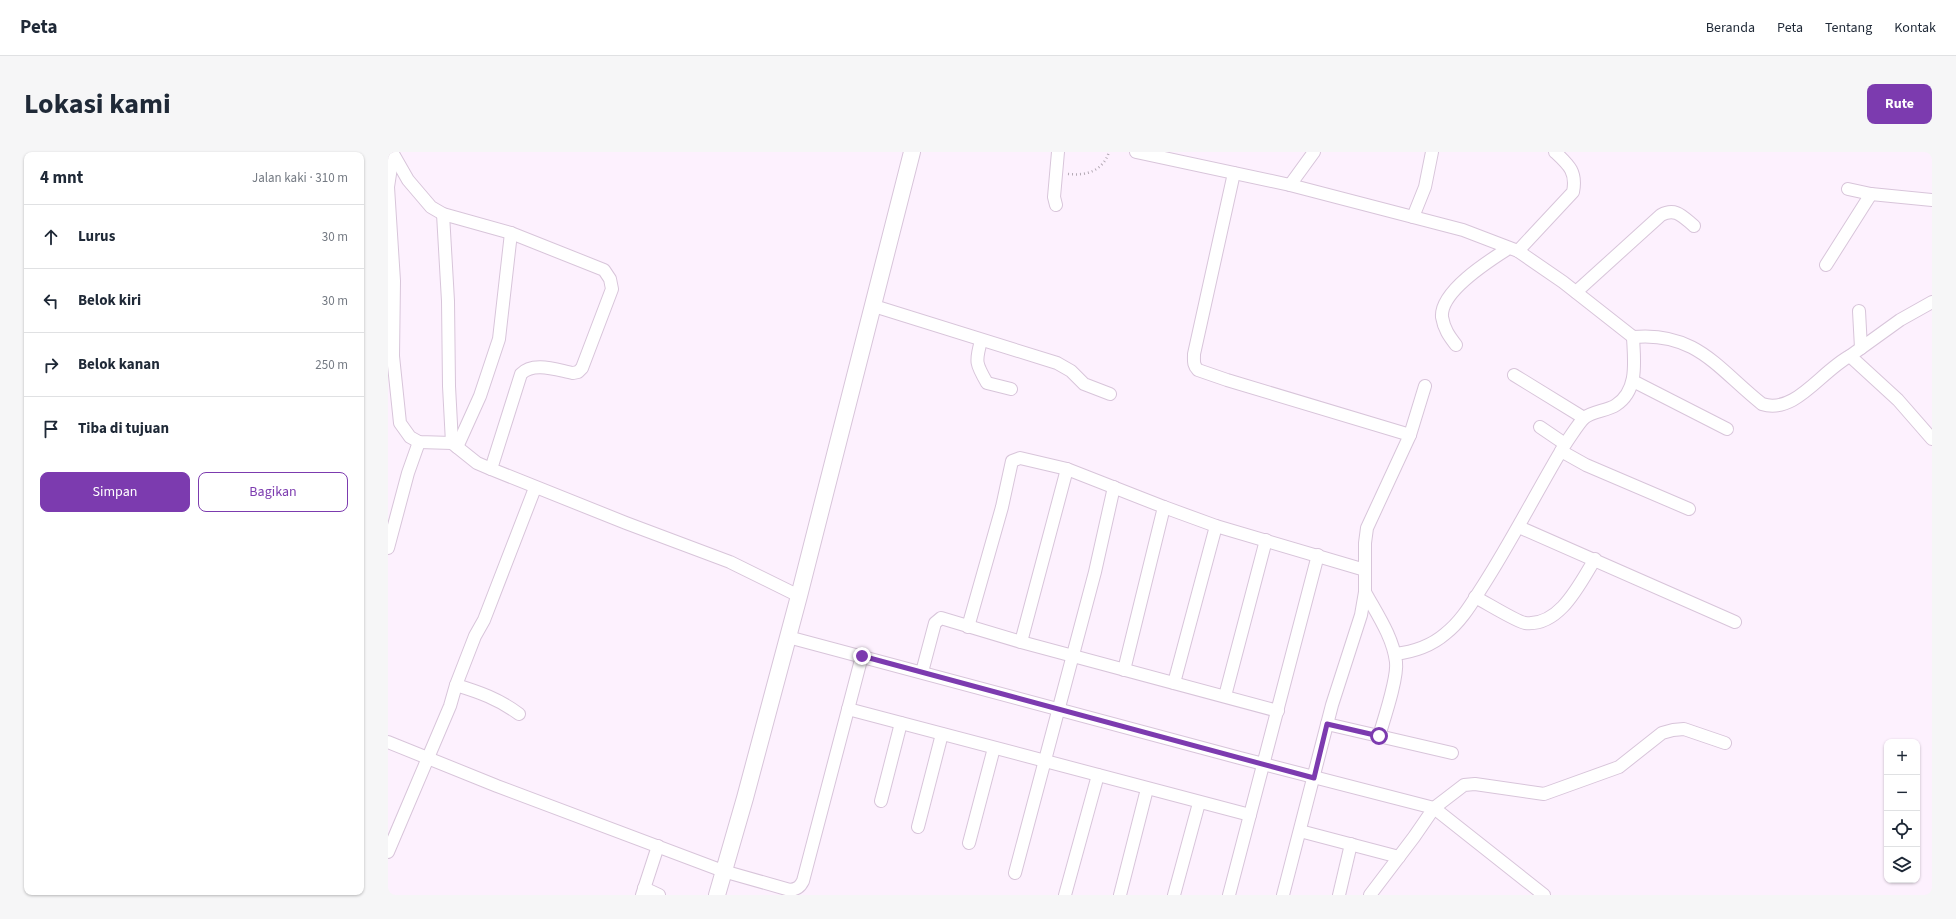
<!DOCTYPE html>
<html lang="id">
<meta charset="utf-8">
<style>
:root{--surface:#fff;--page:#f6f6f7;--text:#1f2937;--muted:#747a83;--line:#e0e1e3;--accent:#7c3baf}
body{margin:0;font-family:"Source Sans 3",sans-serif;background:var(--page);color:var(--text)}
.controls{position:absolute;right:12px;bottom:12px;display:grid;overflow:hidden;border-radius:8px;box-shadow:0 1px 3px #0004}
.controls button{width:36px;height:36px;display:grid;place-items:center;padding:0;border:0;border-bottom:1px solid var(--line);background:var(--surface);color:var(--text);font:20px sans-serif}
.stop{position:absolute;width:12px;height:12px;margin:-9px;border:3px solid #7c3baf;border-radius:50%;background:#fff}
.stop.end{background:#7c3baf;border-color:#fff;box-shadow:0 1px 4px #0008}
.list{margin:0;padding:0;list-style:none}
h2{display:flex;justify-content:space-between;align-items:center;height:52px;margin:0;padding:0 16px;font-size:17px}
h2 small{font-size:13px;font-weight:400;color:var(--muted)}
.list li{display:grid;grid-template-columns:26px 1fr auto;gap:12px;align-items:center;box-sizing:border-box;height:64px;padding:0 16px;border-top:1px solid var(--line)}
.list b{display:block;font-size:15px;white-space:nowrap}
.list em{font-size:13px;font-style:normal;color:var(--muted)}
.actions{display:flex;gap:8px;padding:12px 16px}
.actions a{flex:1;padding:9px 0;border:1px solid var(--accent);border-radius:8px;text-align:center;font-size:14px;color:var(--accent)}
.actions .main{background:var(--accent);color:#fff}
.icon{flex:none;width:22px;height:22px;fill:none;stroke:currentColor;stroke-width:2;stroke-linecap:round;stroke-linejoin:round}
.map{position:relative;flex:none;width:1544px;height:743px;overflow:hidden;border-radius:8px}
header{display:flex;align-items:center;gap:24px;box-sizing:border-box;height:56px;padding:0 20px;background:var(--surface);border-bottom:1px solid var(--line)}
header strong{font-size:19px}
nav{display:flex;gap:22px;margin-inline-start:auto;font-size:14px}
.intro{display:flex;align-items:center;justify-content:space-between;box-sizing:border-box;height:96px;padding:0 24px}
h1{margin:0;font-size:28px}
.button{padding:10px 18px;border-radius:8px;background:var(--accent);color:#fff;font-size:14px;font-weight:700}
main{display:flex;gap:24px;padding:0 24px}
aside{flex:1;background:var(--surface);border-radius:8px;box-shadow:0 1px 3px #0004}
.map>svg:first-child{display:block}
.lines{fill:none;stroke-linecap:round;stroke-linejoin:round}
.street-casing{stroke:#d8c5da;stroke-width:14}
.secondary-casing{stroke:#d8c5da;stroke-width:18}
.path{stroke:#b4aab5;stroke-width:2.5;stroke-dasharray:1 3;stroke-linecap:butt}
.street{stroke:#fff;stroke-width:12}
.secondary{stroke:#fff;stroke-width:16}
.route{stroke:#7c3baf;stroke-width:5}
</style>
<header>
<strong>Peta</strong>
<nav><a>Beranda</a><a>Peta</a><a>Tentang</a><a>Kontak</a></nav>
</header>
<div class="intro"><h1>Lokasi kami</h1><a class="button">Rute</a></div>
<main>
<aside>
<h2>4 mnt<small>Jalan kaki · 310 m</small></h2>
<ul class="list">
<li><svg class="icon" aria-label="ahead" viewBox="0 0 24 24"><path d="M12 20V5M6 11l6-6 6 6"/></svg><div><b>Lurus</b></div><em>30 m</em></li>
<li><svg class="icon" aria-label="left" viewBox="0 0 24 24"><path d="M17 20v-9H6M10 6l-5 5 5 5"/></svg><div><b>Belok kiri</b></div><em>30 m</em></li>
<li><svg class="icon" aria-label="right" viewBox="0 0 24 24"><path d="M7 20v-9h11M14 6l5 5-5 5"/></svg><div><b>Belok kanan</b></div><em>250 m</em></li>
<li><svg class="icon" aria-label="arrive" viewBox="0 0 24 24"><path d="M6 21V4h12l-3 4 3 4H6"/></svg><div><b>Tiba di tujuan</b></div></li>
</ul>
<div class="actions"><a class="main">Simpan</a><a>Bagikan</a></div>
</aside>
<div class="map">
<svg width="1544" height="743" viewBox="0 0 1544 743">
<rect width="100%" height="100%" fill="#fdf1fe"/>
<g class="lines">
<!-- street casing -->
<g class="street-casing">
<g id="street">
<path d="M4 0 20 28 43 55 55 62 123 81 216 118 222 127 224 137 194 216 190 220 185 221C169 218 145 209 133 222L103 317 238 371 342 410 411 444"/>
<path d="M748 0 902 33 1075 78 1130 99 1175 130 1245 185C1308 179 1330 217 1374 252 1407 263 1433 219 1462 204L1510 248 1544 287"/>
<polyline points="5,2 0,35 6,129 5,204 12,271 22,285 31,290 64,291 89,311 103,317"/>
<path d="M846 21 806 202C806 209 805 213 810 218L839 228 1022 283"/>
<polyline points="902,33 926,0"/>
<polyline points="1460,37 1483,42 1544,48"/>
<polyline points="668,53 666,45 670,0"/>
<polyline points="55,62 60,149 61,234 64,291"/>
<polyline points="1025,65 1037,35 1044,0"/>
<path d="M1130 99 1185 40C1189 20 1181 13 1167 0"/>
<polyline points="1438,113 1483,42"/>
<path d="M1188 140 1273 63C1288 55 1295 65 1306 74"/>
<polyline points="486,154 669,211 683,219 696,232 722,242"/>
<polyline points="1471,159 1473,196"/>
<path d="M1245 185C1246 208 1251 238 1228 253 1219 259 1205 259 1196 266 1191 271 1177 292 1173 299L1198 313 1301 357"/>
<path d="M593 189C587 210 588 212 599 231L623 237"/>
<path d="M1068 193C1061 184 1056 177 1054 165 1052 139 1102 108 1121 96"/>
<polyline points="1462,204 1512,168 1544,150"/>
<polyline points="1126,223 1196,266"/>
<polyline points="1245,229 1339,277"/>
<polyline points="1152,275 1177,292"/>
<polyline points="69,295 92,244 111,187 123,81"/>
<polyline points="776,355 828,374 977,418"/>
<polyline points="1131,375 1347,470"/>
<polyline points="0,396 20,321 31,290"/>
<path d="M977 440C989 462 1005 485 1008 510 1010 526 996 567 991 584"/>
<path d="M1087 445C1097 450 1129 470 1137 471 1172 475 1192 431 1207 407"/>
<polyline points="580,475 614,355 624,309 632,306 679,317 776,355 736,518"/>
<polyline points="400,485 852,606 1046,656 1156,743"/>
<polyline points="633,490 679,317"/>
<path d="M1007 502C1024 500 1043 494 1057 482 1074 469 1085 449 1096 432 1124 388 1147 343 1173 299"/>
<polyline points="534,520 547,471 553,466 633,490 890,559"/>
<polyline points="786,531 828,374"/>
<polyline points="68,533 87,484 96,468 147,336"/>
<polyline points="837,544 878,388"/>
<polyline points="460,557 862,663"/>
<polyline points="939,572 1064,601"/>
<path d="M0 590 109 634 335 719 402 738C409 737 412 735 415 729L474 504"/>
<polyline points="493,649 513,571"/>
<polyline points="530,675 554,582"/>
<polyline points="912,679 1011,705"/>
<polyline points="581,691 606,596"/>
<path d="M0 700 62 554 68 533C91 540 111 547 131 562"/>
<polyline points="627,721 707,420 726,335"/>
<polyline points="256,736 271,743"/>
<polyline points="254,743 270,694"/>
<polyline points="677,743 710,623"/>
<polyline points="732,743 759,637"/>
<polyline points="786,743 811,651"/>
<polyline points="841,743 930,403"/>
<polyline points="895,743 944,553 973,463 977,440 977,391 979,376 1022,283 1037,234"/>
<polyline points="951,743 963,692"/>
<polyline points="982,743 1026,685 1046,656 1076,633 1087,632 1156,642 1231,615 1274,581 1285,578 1296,577 1337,591"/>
</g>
</g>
<!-- secondary casing -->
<g class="secondary-casing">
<polyline id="secondary" points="329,743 357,646 411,444 524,0"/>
</g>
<!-- path -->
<path class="path" d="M680 22C698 24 715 19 721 0"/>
<!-- street -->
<use href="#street" class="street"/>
<!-- secondary -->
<use href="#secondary" class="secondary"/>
</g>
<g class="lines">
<!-- route -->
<polyline class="route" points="474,504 926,626 939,572 991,584"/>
</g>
</svg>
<div class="controls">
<button>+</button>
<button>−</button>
<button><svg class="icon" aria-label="locate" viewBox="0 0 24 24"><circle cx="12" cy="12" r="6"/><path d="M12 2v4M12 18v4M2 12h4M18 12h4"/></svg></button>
<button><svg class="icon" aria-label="layers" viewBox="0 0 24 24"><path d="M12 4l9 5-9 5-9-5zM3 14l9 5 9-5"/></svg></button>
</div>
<div class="stop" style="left:991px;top:584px"></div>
<div class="stop end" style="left:474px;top:504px"></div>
</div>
</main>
